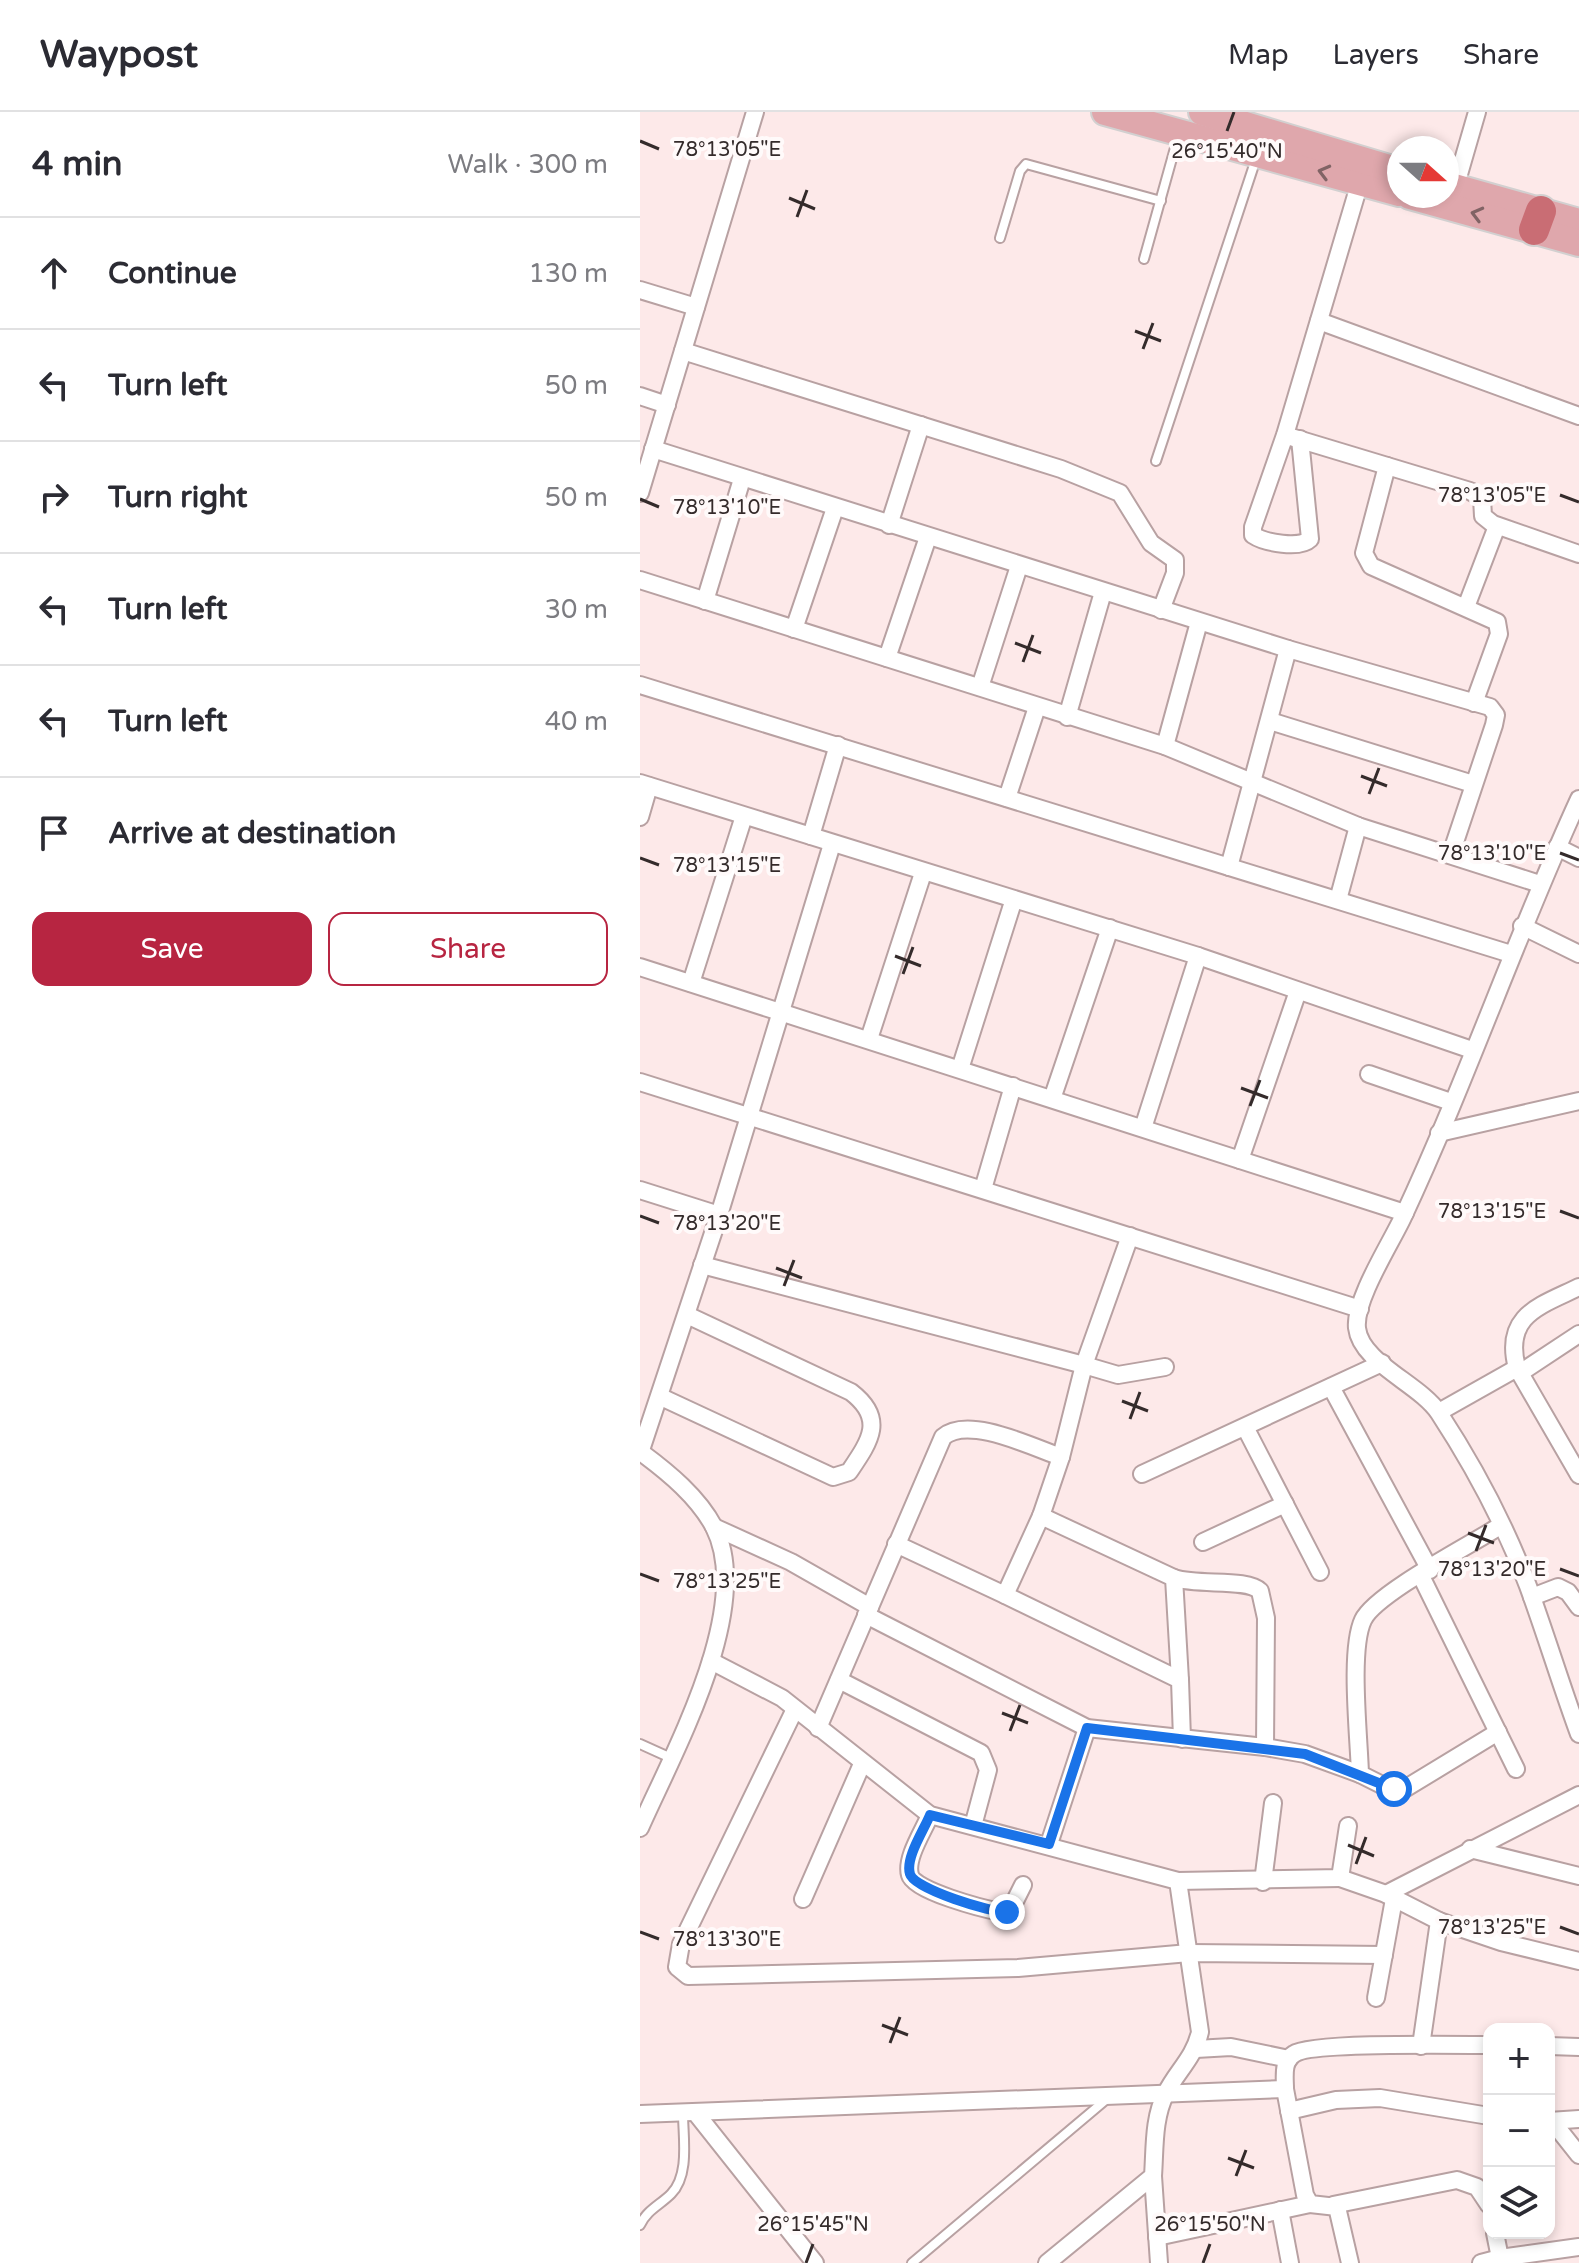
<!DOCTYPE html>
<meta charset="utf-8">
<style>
:root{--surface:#fff;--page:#f7f7f7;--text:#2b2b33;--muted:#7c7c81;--line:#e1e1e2;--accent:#b72541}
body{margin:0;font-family:"Varela Round",sans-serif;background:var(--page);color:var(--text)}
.controls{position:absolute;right:24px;bottom:24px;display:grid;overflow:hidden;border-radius:16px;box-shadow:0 4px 12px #0003}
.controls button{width:72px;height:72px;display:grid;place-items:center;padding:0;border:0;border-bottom:2px solid var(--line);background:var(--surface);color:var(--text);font:40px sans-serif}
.compass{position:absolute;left:747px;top:24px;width:72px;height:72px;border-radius:50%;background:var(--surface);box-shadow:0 4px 12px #0003;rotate:111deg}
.stop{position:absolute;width:24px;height:24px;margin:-18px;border:6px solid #1a73e8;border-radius:50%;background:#fff}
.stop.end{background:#1a73e8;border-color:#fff;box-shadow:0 2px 8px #0008}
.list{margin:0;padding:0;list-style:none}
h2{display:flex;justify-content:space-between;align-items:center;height:104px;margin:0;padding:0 32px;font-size:34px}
h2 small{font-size:26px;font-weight:400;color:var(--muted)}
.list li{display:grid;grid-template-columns:52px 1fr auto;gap:24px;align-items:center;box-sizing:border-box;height:112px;padding:0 32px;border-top:2px solid var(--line)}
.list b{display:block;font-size:30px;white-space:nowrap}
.list em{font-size:26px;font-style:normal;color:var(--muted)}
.actions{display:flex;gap:16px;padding:24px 32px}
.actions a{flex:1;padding:18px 0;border:2px solid var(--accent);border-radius:16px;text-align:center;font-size:28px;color:var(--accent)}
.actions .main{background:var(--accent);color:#fff}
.icon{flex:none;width:44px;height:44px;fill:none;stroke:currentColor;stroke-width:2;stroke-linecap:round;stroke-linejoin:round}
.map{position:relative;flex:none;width:939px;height:2151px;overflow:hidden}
header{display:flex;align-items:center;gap:48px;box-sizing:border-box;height:112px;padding:0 40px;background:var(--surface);border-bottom:2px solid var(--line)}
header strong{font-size:38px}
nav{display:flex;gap:44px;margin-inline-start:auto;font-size:28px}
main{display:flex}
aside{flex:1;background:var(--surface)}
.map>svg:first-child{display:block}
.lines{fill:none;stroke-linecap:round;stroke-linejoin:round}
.lane-casing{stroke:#b8a1a2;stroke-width:12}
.street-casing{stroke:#b8a1a2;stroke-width:20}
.primary-casing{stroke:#d2d0d0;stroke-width:30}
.highway-casing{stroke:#d2d0d0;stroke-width:34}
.lane{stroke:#fff;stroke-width:8}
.street{stroke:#fff;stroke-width:16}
.primary{stroke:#dfa7ac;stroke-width:26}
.highway{stroke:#c96d74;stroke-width:30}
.oneway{stroke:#816365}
.route{stroke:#1a73e8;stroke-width:10}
.ticks{fill:none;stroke:#342b2b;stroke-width:3}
.ticks-label{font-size:20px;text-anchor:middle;fill:#342b2b;stroke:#fffafa;stroke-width:8;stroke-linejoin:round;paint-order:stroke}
</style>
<header>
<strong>Waypost</strong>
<nav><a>Map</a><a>Layers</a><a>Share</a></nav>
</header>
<main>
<aside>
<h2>4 min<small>Walk · 300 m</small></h2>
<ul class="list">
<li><svg class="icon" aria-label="ahead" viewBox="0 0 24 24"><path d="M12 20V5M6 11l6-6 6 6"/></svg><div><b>Continue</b></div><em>130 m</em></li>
<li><svg class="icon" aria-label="left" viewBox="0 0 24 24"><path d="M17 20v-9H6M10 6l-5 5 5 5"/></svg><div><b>Turn left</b></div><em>50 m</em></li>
<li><svg class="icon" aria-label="right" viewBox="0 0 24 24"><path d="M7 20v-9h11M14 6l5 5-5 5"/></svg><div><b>Turn right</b></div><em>50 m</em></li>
<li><svg class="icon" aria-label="left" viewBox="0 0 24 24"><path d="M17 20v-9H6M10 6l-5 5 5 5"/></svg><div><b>Turn left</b></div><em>30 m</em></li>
<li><svg class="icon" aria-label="left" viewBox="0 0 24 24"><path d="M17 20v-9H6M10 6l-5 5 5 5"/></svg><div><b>Turn left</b></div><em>40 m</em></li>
<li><svg class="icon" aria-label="arrive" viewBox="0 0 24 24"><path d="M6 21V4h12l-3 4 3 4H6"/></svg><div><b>Arrive at destination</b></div></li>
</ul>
<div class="actions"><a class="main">Save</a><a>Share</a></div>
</aside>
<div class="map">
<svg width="939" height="2151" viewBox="0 0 939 2151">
<rect width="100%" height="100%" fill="#fde9e9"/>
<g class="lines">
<!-- lane casing -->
<g class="lane-casing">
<g id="lane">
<polyline points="360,126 380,59 386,52 521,89"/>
<polyline points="504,147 538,25"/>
<polyline points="516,349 616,47"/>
<polyline points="0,1632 31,1646"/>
<path d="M0 2113C7 2098 20 2093 31 2082 50 2063 43 2025 43 2001"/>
<polyline points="272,2151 468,1986"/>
</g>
</g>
<!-- street casing -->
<g class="street-casing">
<g id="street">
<polyline points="815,76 837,0"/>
<polyline points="0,178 56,195"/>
<polyline points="679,209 939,304"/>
<polyline points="43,239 421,357 480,381 511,431 535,448 535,461 521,498"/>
<polyline points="0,284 27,293"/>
<polyline points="651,325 830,379 842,386 843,404 853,412 939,442"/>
<path d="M660 327 670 427C660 437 625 431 613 423V415L645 323 720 70"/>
<polyline points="13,337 648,537 850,595 856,603 854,613 811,742"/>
<polyline points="747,354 724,441 731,454 857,510 859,522 834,591"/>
<polyline points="0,381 115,0"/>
<polyline points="249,413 281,313"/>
<polyline points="0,468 525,634 718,714 900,772"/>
<polyline points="65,489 102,367"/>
<polyline points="826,495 857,414"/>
<polyline points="154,517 195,396"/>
<polyline points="247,546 288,425"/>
<polyline points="0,573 871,842"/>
<polyline points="340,575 379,454"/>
<polyline points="427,605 463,480"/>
<polyline points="630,609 833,672"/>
<polyline points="525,634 559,510"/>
<polyline points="0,671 558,844 503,1016"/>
<polyline points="367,686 397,595"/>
<path d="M939 687C876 824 827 968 763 1105 751 1131 714 1188 717 1216 721 1251 780 1272 799 1301 833 1353 866 1415 888 1474 906 1523 921 1573 939 1622"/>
<polyline points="0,705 9,674"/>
<polyline points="171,724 198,633"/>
<polyline points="917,735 939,746"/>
<polyline points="589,755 648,537"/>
<polyline points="698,788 718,714"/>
<polyline points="882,814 939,842"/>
<polyline points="558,844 832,938"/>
<polyline points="0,855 765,1101"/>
<polyline points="51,871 104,704"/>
<polyline points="229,927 283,761"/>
<polyline points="320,957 373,790"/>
<polyline points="729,962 811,990"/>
<polyline points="0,970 720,1197"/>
<polyline points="412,987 470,816"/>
<polyline points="799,1021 939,989"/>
<polyline points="600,1048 658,879"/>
<polyline points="343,1077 373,974"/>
<polyline points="0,1078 79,1103"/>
<polyline points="62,1153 444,1253 490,1124"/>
<path d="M939 1175C900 1194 863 1203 877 1256L939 1363"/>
<polyline points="880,1261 939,1222"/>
<polyline points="691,1275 790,1458"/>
<path d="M21 1285 193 1365 209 1360C230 1329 246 1307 211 1280L47 1203"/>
<polyline points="799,1300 877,1256"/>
<polyline points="605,1315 680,1460"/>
<polyline points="0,1341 79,1103 192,732"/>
<polyline points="502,1362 742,1251"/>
<polyline points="401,1404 534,1466 540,1568"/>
<polyline points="74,1415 151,1450 230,1495"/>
<polyline points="563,1430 645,1392"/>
<polyline points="256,1432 365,1483 401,1404 421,1345"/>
<polyline points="781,1464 876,1657"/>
<path d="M534 1466C559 1474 607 1466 620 1479L626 1506 625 1635"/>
<polyline points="365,1483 540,1568 542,1627"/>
<polyline points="892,1485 918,1475 928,1480 939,1495"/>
<polyline points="226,1503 447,1616 625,1635 665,1642 720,1662"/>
<path d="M71 1549 142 1586 290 1703 538 1769 560 1920C554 1946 537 1959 526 1981 513 2006 515 2037 513 2064L407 2151"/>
<polyline points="199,1568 341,1641 348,1658 333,1714"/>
<polyline points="155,1597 41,1832 37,1855 48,1864 378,1856 549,1841 744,1843"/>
<path d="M178 1616 303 1325C328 1303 392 1335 421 1345L444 1253 478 1263 525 1255"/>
<path d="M858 1620 766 1676 744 1674 720 1662C719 1625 709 1538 723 1508 735 1482 832 1432 860 1414"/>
<path d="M290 1703C284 1718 265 1746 270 1763 274 1779 344 1797 361 1800L371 1797 383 1773"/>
<path d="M0 1716C33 1641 115 1495 74 1415 58 1385 29 1361 2 1341"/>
<polyline points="409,1732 447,1616"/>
<polyline points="830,1737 939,1764"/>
<polyline points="700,1766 746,1782"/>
<polyline points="538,1769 700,1766 708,1714"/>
<polyline points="623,1770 633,1691"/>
<polyline points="163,1787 222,1652"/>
<polyline points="799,1809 861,1830 939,1849"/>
<polyline points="736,1886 754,1787"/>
<polyline points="781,1934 799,1809 746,1782 939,1683"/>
<polyline points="909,1934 939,1935"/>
<polyline points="556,1937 591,1935 649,1947"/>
<polyline points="649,1999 696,1988 740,1986 849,2004"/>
<polyline points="55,2000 175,2151"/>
<polyline points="0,2002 645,1977"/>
<polyline points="909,2009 939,2007"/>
<polyline points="912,2009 939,2043"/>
<polyline points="513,2064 519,2151"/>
<polyline points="693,2093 817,2068 837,2075 849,2093"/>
<polyline points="640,2098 650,2151"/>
<polyline points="855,2121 860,2146 939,2135"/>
<polyline points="517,2125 670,2092"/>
<path d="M710 2151 697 2095 670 2092 665 2083 645 1977C645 1965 642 1949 654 1942 670 1930 819 1933 849 1933"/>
<polyline points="841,2151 860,2146"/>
</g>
</g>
<!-- primary casing -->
<g class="primary-casing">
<g id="primary">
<polyline points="465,0 759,81"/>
<polyline points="562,0 759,59"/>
<polyline points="807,73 939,110"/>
<polyline points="770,84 939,131"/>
</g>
</g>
<!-- highway casing -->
<g class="highway-casing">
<polyline id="highway" points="894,118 901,99"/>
</g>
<!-- lane -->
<use href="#lane" class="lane"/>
<!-- street -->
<use href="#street" class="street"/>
<!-- primary -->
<use href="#primary" class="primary"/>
<!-- highway -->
<use href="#highway" class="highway"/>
</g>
<!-- one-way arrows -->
<defs><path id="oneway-chevron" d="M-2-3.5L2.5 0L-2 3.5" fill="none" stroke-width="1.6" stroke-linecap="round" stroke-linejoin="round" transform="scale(2)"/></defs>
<g class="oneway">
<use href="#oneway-chevron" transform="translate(684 60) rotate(-165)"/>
<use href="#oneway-chevron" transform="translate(837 102) rotate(-165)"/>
</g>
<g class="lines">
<!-- route -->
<path class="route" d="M367 1800C352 1801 274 1777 270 1762 265 1746 284 1718 290 1703L409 1732 447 1616 665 1642 754 1677"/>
</g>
<!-- ticks -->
<path class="ticks" d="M587 19 594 0M0 29 19 37M149 86 175 97M157 105 167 78M495 219 521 229M503 237 513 211M920 383 939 390M0 387 19 395M375 531 401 541M383 550 393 523M721 664 747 674M729 682 739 656M920 741 939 748M0 746 19 753M255 844 281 854M263 862 273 835M601 976 628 986M610 994 620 968M920 1099 939 1106M0 1104 19 1111M136 1156 162 1166M144 1174 154 1148M482 1289 508 1299M490 1307 500 1280M828 1421 854 1431M836 1439 846 1413M920 1457 939 1464M0 1462 19 1469M362 1601 388 1611M370 1619 380 1593M708 1733 734 1744M716 1752 726 1725M920 1815 939 1822M0 1820 19 1827M242 1913 268 1923M250 1931 260 1905M588 2046 614 2056M596 2064 606 2038M166 2151 173 2132M563 2151 570 2132"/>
<g class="ticks-label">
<text x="87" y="44">78°13'05"E</text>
<text x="587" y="46">26°15'40"N</text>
<text x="852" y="390">78°13'05"E</text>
<text x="87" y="402">78°13'10"E</text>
<text x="852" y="748">78°13'10"E</text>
<text x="87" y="760">78°13'15"E</text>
<text x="852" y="1106">78°13'15"E</text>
<text x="87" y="1118">78°13'20"E</text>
<text x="852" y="1464">78°13'20"E</text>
<text x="87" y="1476">78°13'25"E</text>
<text x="852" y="1822">78°13'25"E</text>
<text x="87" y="1834">78°13'30"E</text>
<text x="173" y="2119">26°15'45"N</text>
<text x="570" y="2119">26°15'50"N</text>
</g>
</svg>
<div class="controls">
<button>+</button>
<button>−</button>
<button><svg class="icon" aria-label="layers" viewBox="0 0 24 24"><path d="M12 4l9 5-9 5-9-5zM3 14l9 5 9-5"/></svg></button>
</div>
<svg class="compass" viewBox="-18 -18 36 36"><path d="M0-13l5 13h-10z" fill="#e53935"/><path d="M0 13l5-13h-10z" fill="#7c7c81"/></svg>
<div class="stop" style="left:754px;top:1677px"></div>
<div class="stop end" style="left:367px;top:1800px"></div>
</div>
</main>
